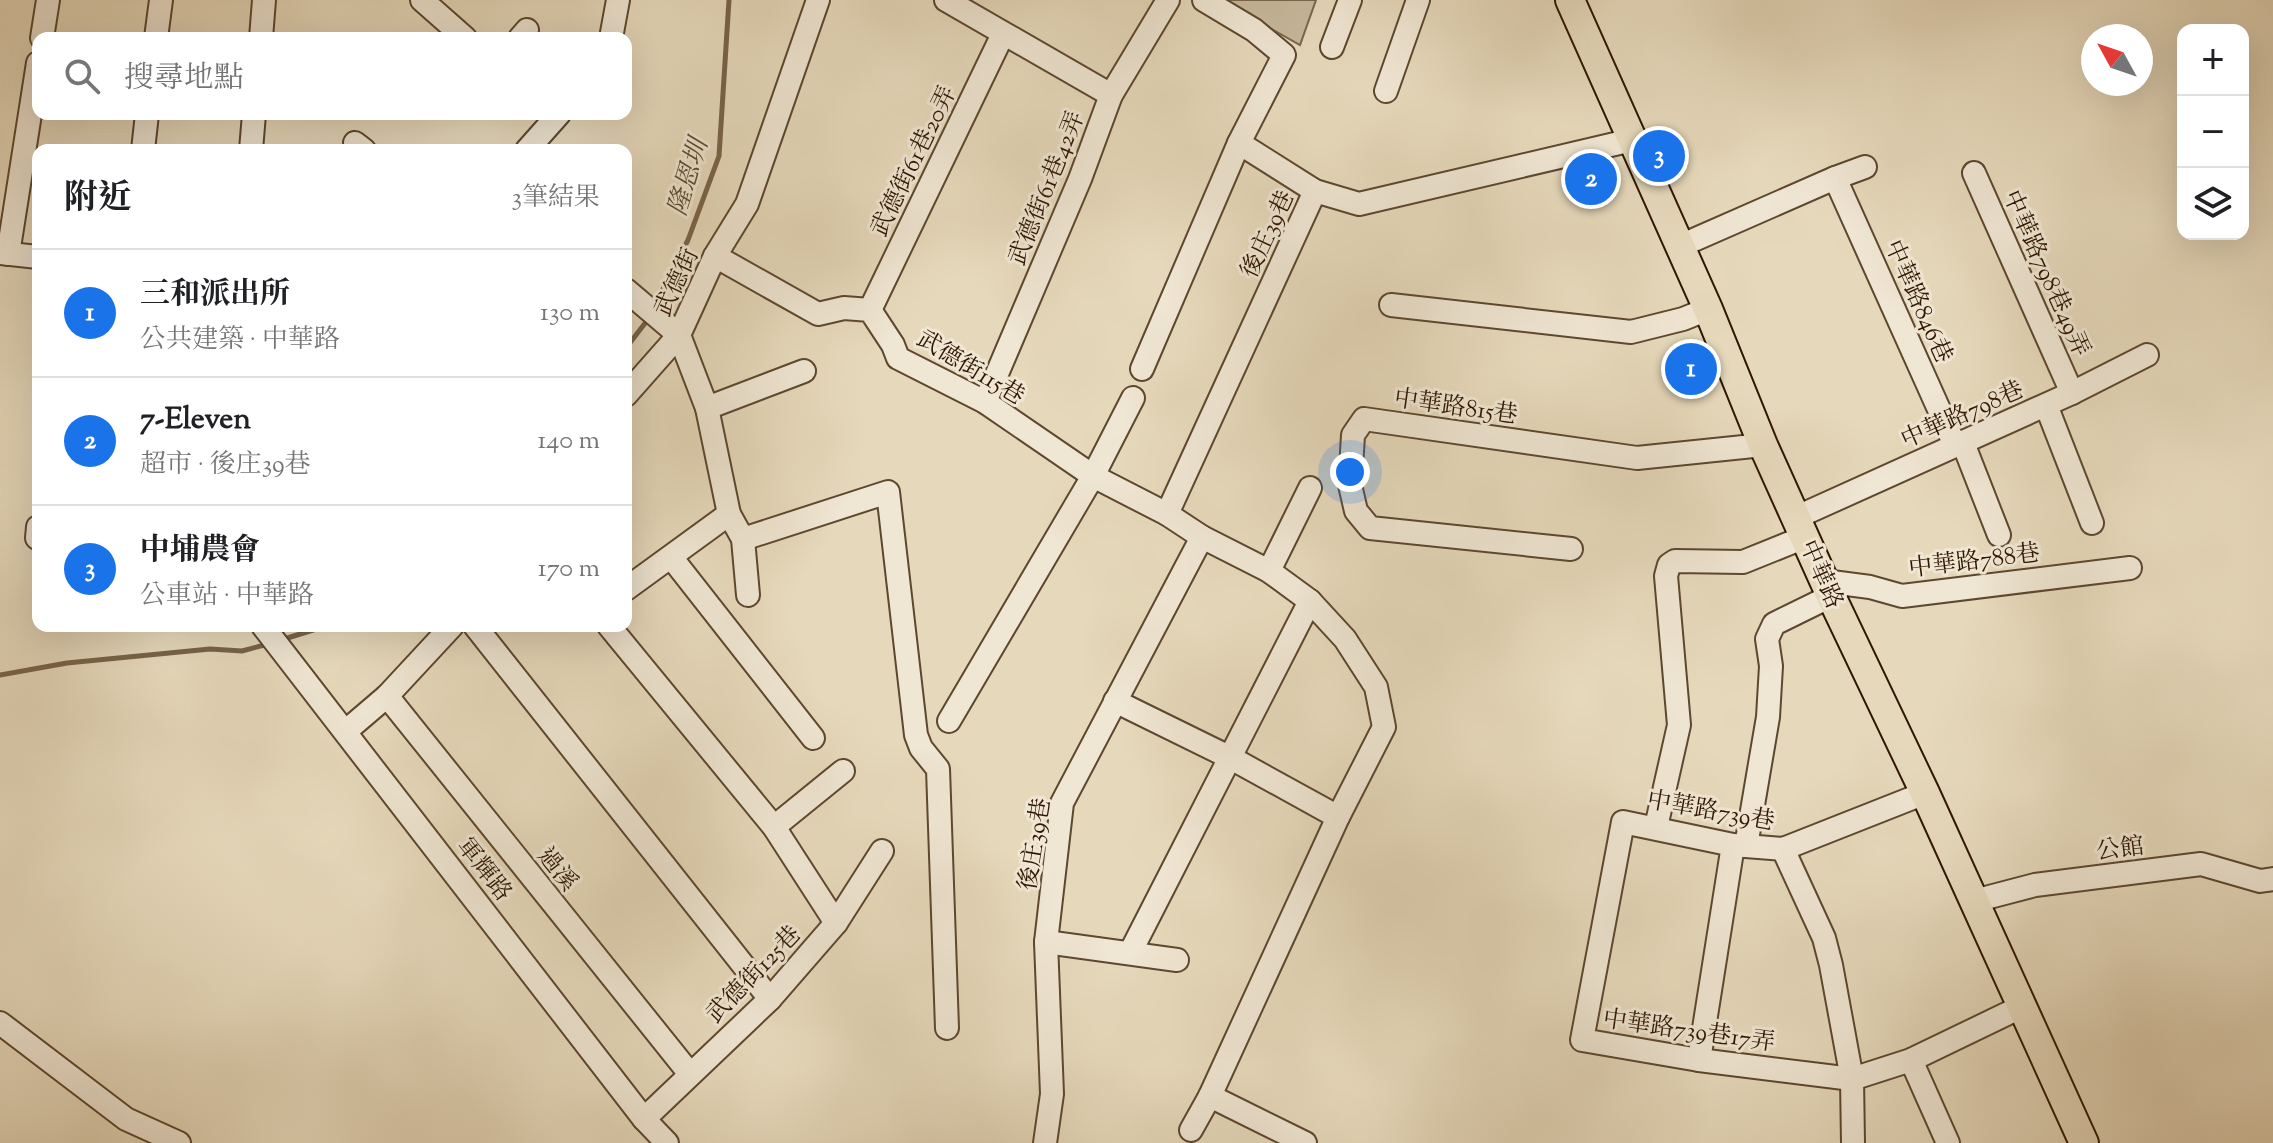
<!DOCTYPE html>
<html lang="zh-TW">
<meta charset="utf-8">
<style>
:root{--surface:#fff;--page:#f6f6f6;--text:#202124;--muted:#757577;--line:#e0e0e0;--accent:#1a73e8}
body{margin:0;font-family:"Sorts Mill Goudy","Noto Serif TC",serif;background:var(--page);color:var(--text)}
.controls{position:absolute;right:24px;top:24px;display:grid;overflow:hidden;border-radius:16px;box-shadow:0 8px 32px #0002}
.controls button{width:72px;height:72px;display:grid;place-items:center;padding:0;border:0;border-bottom:2px solid var(--line);background:var(--surface);color:var(--text);font:40px sans-serif}
.compass{position:absolute;left:2081px;top:24px;width:72px;height:72px;border-radius:50%;background:var(--surface);box-shadow:0 8px 32px #0002;rotate:310deg}
.you{position:absolute;left:1350px;top:472px;width:28px;height:28px;margin:-20px;border:6px solid #fff;border-radius:50%;background:#1a73e8;box-shadow:0 0 0 12px #1a73e833}
.badge{display:grid;place-items:center;width:52px;height:52px;border-radius:50%;background:var(--accent);color:#fff;font-size:26px;font-weight:700}
.pin{position:absolute;translate:-50% -50%;border:4px solid #fff;box-shadow:0 2px 8px #0006}
.list{margin:0;padding:0;list-style:none}
h2{display:flex;justify-content:space-between;align-items:center;height:104px;margin:0;padding:0 32px;font-size:34px}
h2 small{font-size:26px;font-weight:400;color:var(--muted)}
.list li{display:grid;grid-template-columns:52px 1fr auto;gap:24px;align-items:center;box-sizing:border-box;height:128px;padding:0 32px;border-top:2px solid var(--line)}
.list b{display:block;font-size:30px;white-space:nowrap}
.list p{margin:0;font-size:26px;white-space:nowrap;color:var(--muted)}
.list em{font-size:26px;font-style:normal;color:var(--muted)}
.icon{flex:none;width:44px;height:44px;fill:none;stroke:currentColor;stroke-width:2;stroke-linecap:round;stroke-linejoin:round}
.map{position:relative;flex:none;width:2273px;height:1143px;overflow:hidden}
.search{position:absolute;background:var(--surface);box-shadow:0 8px 32px #0002;left:32px;top:32px;width:600px;height:88px;display:flex;align-items:center;gap:20px;box-sizing:border-box;padding:0 28px;border-radius:16px;color:var(--muted);font-size:30px}
.panel{position:absolute;background:var(--surface);box-shadow:0 8px 32px #0002;left:32px;top:144px;width:600px;height:488px;border-radius:16px}
.map>svg:first-child{display:block}
.green{fill:#c7b89b;stroke:#7b674e;stroke-width:2}
.lines{fill:none;stroke-linecap:round;stroke-linejoin:round}
.stream{stroke:#78634a;stroke-width:5}
.minor-casing{stroke:#5d472f;stroke-width:26}
.major-casing{stroke:#2f1600;stroke-width:32}
.minor{stroke:#efe6d3;stroke-width:22}
.major{stroke:#e6d9bb;stroke-width:28}
.labels{text-anchor:middle;stroke-width:6;stroke-linejoin:round;paint-order:stroke}
.street-label{font-size:24px;fill:#2f1600;stroke:#efe6d3}
.water-label{font-size:26px;font-style:italic;fill:#5f4a31;stroke:#efe6d3}
</style>
<div class="map">
<svg width="2273" height="1143" viewBox="0 0 2273 1143">
<rect width="100%" height="100%" fill="#e6d9bb"/>
<filter id="stains"><feTurbulence type="fractalNoise" baseFrequency=".0025" numOctaves="4"/><feColorMatrix values="0 0 0 0 .2 0 0 0 0 .09 0 0 0 0 .02 0 0 0 .5 -.17"/></filter>
<radialGradient id="worn" r=".72"><stop offset=".6" stop-color="#630" stop-opacity="0"/><stop offset="1" stop-color="#630" stop-opacity=".3"/></radialGradient>
<!-- green -->
<polygon class="green" points="1220,0 1316,0 1300,45"/>
<g class="lines">
<!-- stream -->
<g class="stream">
<polyline points="655,305 688,240 719,156 729,0"/>
<polyline points="626,348 649,318"/>
<polyline points="281,640 326,626"/>
<polyline points="0,675 67,663 210,649 242,651 268,644"/>
</g>
<!-- minor casing -->
<g class="minor-casing">
<g id="minor">
<polyline points="422,0 465,38"/>
<polyline points="946,0 1111,95"/>
<polyline points="1204,0 1254,30 1284,55 1239,143 1315,191"/>
<polyline points="42,38 48,0"/>
<polyline points="156,38 161,0"/>
<polyline points="261,38 264,0"/>
<polyline points="520,38 527,30"/>
<polyline points="611,38 618,0"/>
<polyline points="1332,47 1350,0"/>
<polyline points="1386,91 1418,0"/>
<polyline points="355,143 364,150"/>
<polyline points="143,150 147,114"/>
<polyline points="251,150 254,114"/>
<polyline points="527,150 559,114"/>
<polyline points="1974,173 2072,393"/>
<polyline points="1835,178 1955,445"/>
<polyline points="1680,246 1835,178 1865,167"/>
<polyline points="0,253 38,257"/>
<polyline points="8,254 38,63"/>
<polyline points="715,256 818,314 844,308 870,310 893,345 898,358 985,402 1093,476 1167,514"/>
<polyline points="626,290 679,335 626,395"/>
<polyline points="1391,305 1631,332 1683,319 1708,309"/>
<polyline points="870,310 1003,34"/>
<polyline points="1142,369 1239,143"/>
<polyline points="985,402 1080,179 1111,95 1168,0"/>
<polyline points="2046,405 2092,523"/>
<polyline points="707,408 804,371"/>
<polyline points="1963,443 1999,535"/>
<polyline points="1310,488 1269,571 1202,537 1167,514 1315,191 1359,204 1632,140"/>
<polyline points="1797,517 2072,393 2147,355"/>
<polyline points="37,538 38,527"/>
<polyline points="743,539 888,492 916,735 921,748 938,769 947,1028"/>
<polyline points="1571,549 1370,528 1356,511 1350,485 1353,435 1364,419 1637,458 1763,445"/>
<polyline points="671,557 813,738"/>
<polyline points="1824,581 1870,587 1902,596 2130,568"/>
<polyline points="626,589 729,514"/>
<polyline points="748,595 743,539 729,514 707,408 679,335 715,256 747,204 818,0"/>
<polyline points="263,626 644,1119 667,1143"/>
<polyline points="475,626 770,999"/>
<polyline points="609,626 774,827 836,923"/>
<polyline points="387,696 690,1074"/>
<polyline points="1115,701 1231,758 1338,817"/>
<polyline points="949,721 1093,476 1133,398"/>
<polyline points="346,731 387,696 452,626"/>
<polyline points="1925,793 1783,849 1733,845 1623,822 1582,1040 1699,1060 1852,1079 1911,1060 2023,1006"/>
<polyline points="774,827 843,771"/>
<polyline points="1656,827 1679,725 1666,576 1669,565 1675,561 1743,562 1805,537"/>
<polyline points="1746,846 1768,717 1771,666 1767,639 1774,624 1831,596"/>
<polyline points="1783,849 1824,938 1831,965 1852,1079 1853,1143"/>
<polyline points="1974,901 2035,885 2201,864 2260,881 2273,879"/>
<polyline points="1046,942 1177,960"/>
<polyline points="1130,953 1310,601"/>
<polyline points="0,1023 126,1119 179,1143"/>
<polyline points="1699,1060 1733,845"/>
<polyline points="1911,1060 1948,1143"/>
<polyline points="1210,1096 1305,1143"/>
<polyline points="644,1119 770,999 836,923 882,851"/>
<polyline points="1191,1130 1210,1096 1338,817 1384,727 1376,687 1345,639 1310,601 1269,571"/>
<polyline points="1045,1143 1052,1094 1046,942 1062,803 1202,537"/>
</g>
</g>
<!-- major casing -->
<g class="major-casing">
<polyline id="major" points="1570,0 1708,309 1763,445 1831,596 1925,793 2084,1143"/>
</g>
<!-- minor -->
<use href="#minor" class="minor"/>
<!-- major -->
<use href="#major" class="major"/>
</g>
<g class="labels">
<!-- street labels -->
<g class="street-label">
<text transform="translate(913 161) rotate(-64)" y="8">武德街61巷20弄</text>
<text transform="translate(1046 188) rotate(-68)" y="8">武德街61巷42弄</text>
<text transform="translate(1267 234) rotate(-65)" y="8">後庄39巷</text>
<text transform="translate(2047 273) rotate(66)" y="8">中華路798巷49弄</text>
<text transform="translate(676 282) rotate(-65)" y="8">武德街</text>
<text transform="translate(1919 301) rotate(66)" y="8">中華路846巷</text>
<text transform="translate(971 367) rotate(31)" y="8">武德街115巷</text>
<text transform="translate(1456 406) rotate(8)" y="8">中華路815巷</text>
<text transform="translate(1962 414) rotate(-24)" y="8">中華路798巷</text>
<text transform="translate(1974 560) rotate(-7)" y="8">中華路788巷</text>
<text transform="translate(1822 574) rotate(66)" y="8">中華路</text>
<text transform="translate(1711 810) rotate(10)" y="8">中華路739巷</text>
<text transform="translate(1034 844) rotate(-81)" y="8">後庄39巷</text>
<text transform="translate(2120 848) rotate(-7)" y="8">公館</text>
<text transform="translate(485 869) rotate(52)" y="8">軍輝路</text>
<text transform="translate(558 869) rotate(51)" y="8">過溪</text>
<text transform="translate(753 974) rotate(-46)" y="8">武德街125巷</text>
<text transform="translate(1689 1030) rotate(8)" y="8">中華路739巷17弄</text>
</g>
<!-- water labels -->
<g class="water-label">
<text transform="translate(687 177) rotate(-73)" y="9">隆恩圳</text>
</g>
</g>
<rect width="100%" height="100%" filter="url(#stains)"/>
<rect width="100%" height="100%" fill="url(#worn)"/>
</svg>
<div class="controls">
<button>+</button>
<button>−</button>
<button><svg class="icon" aria-label="layers" viewBox="0 0 24 24"><path d="M12 4l9 5-9 5-9-5zM3 14l9 5 9-5"/></svg></button>
</div>
<svg class="compass" viewBox="-18 -18 36 36"><path d="M0-13l5 13h-10z" fill="#e53935"/><path d="M0 13l5-13h-10z" fill="#757577"/></svg>
<div class="you"></div>
<div class="pin badge" style="left:1691px;top:369px">1</div>
<div class="pin badge" style="left:1591px;top:179px">2</div>
<div class="pin badge" style="left:1659px;top:156px">3</div>
<div class="search"><svg class="icon" aria-label="search" viewBox="0 0 24 24"><circle cx="10" cy="10" r="6"/><path d="M15 15l6 6"/></svg>搜尋地點</div>
<section class="panel">
<h2>附近<small>3筆結果</small></h2>
<ul class="list">
<li><span class="badge">1</span><div><b>三和派出所</b><p>公共建築 · 中華路</p></div><em>130 m</em></li>
<li><span class="badge">2</span><div><b>7-Eleven</b><p>超市 · 後庄39巷</p></div><em>140 m</em></li>
<li><span class="badge">3</span><div><b>中埔農會</b><p>公車站 · 中華路</p></div><em>170 m</em></li>
</ul>
</section>
</div>
